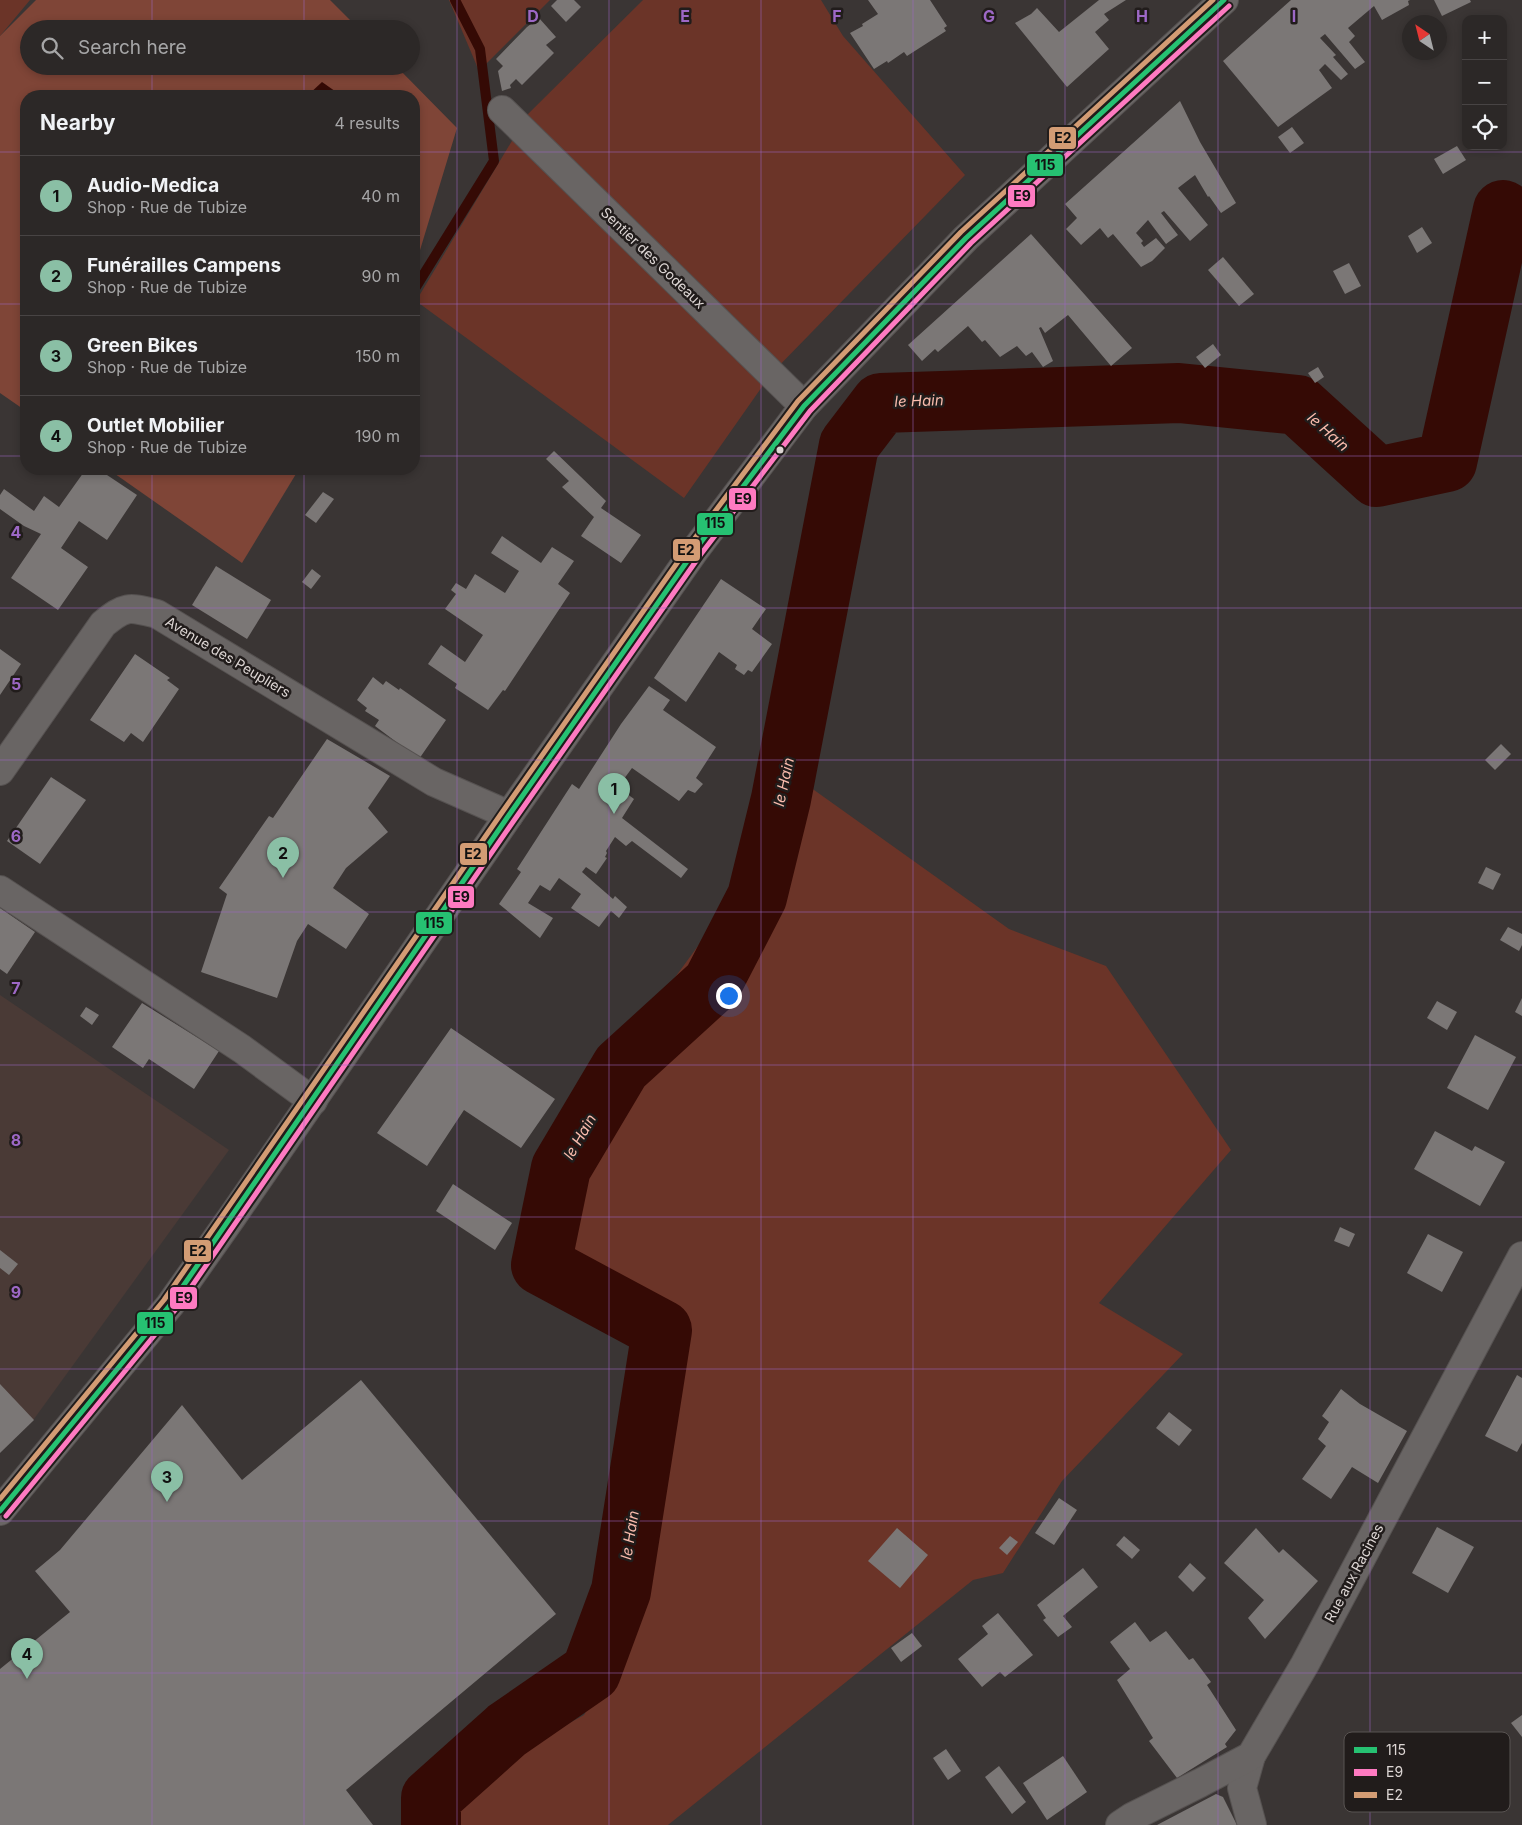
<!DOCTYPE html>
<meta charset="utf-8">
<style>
:root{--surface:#2c2827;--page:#34302f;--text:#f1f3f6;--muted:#a6a6a7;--line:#484444;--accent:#8abfa5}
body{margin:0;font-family:Inter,sans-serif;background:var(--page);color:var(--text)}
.controls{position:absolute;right:15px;top:15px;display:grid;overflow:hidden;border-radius:10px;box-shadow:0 2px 8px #0003}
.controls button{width:45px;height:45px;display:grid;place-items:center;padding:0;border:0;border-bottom:1px solid var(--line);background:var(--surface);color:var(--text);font:25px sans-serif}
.compass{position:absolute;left:1402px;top:15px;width:45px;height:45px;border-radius:50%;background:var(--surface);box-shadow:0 2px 8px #0003;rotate:325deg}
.you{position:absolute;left:728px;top:995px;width:18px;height:18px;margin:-12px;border:4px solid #fff;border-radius:50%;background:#1a73e8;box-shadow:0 0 0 8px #1a73e833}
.badge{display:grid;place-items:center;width:32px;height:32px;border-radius:50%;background:var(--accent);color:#111;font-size:16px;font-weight:700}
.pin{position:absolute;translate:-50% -41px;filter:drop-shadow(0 1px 2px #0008)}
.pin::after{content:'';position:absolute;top:26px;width:18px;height:15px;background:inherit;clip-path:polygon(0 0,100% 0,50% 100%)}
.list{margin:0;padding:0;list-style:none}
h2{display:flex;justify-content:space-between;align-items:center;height:65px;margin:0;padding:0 20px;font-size:21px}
h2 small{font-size:16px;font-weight:400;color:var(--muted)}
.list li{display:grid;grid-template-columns:32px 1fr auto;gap:15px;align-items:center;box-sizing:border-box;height:80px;padding:0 20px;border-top:1px solid var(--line)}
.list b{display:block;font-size:19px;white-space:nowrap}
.list p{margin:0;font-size:16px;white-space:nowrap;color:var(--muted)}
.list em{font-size:16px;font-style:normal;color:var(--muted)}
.icon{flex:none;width:28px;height:28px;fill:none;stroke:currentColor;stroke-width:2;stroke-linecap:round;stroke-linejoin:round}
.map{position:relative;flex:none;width:1522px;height:1825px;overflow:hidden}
.search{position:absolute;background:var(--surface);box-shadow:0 2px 8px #0003;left:20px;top:20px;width:400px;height:55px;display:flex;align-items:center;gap:12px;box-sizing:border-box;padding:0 18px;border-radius:28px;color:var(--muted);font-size:19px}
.panel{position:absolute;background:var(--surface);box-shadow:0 2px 8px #0003;left:20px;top:90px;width:400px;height:385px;border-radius:20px}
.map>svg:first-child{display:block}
.built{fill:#4a3a36}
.green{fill:#6b3428}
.forest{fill:#7f4537}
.water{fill:#350a05}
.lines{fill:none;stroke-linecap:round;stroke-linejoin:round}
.stream{stroke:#350a05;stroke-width:10}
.river{stroke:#350a05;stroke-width:60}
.building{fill:#7b7776}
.minor-casing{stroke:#565251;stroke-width:30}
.secondary-casing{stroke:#565251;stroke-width:30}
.minor{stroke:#696564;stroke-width:28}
.secondary{stroke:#696564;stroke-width:28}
.bus-1-casing{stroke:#211c1b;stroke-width:9}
.bus-2-casing{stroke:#211c1b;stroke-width:9}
.bus-3-casing{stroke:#211c1b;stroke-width:9}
.bus-1{stroke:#26c172;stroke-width:5}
.bus-2{stroke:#fe7ac1;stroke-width:5}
.bus-3{stroke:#d39c74;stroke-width:5}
.grid{fill:none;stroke:#9d68c6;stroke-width:1;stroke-opacity:0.55}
.bus-dot{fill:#ddd6d4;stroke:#211c1b;stroke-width:2}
.labels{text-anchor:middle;stroke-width:5;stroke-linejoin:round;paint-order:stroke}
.street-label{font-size:14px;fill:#ddd6d4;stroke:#211c1b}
.water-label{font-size:15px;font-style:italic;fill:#fabcad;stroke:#211c1b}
.key{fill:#211c1b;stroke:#595452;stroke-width:1}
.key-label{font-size:14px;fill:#ddd6d4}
.grid-label{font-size:16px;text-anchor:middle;font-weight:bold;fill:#9d68c6;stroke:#211c1b;stroke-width:5;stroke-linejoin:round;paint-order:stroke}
.line-badge{stroke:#211c1b;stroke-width:2}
.pale-badge-label{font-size:14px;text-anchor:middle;font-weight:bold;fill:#111}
</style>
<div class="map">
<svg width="1522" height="1825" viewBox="0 0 1522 1825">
<rect width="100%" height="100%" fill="#3a3534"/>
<!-- built -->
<polygon class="built" points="0,995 229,1150 34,1419 0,1452"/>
<!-- green -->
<g class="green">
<polygon points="0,0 30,0 0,36"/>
<polygon points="449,0 550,0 479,71"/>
<polygon points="643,0 821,0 843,36 965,175 771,374 684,498 416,301 528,114"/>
<polygon points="765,755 1009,929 1106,966 1231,1150 1099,1303 1183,1354 1062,1481 1003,1573 973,1580 668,1825 453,1825 456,1802 515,1753 584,1715 624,1642 673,1312 616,1284 517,1274 565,1128 733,898"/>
</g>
<!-- forest -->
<g class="forest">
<polygon points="36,0 330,0 359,29 29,29 29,66 396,66 457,128 414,270 414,96 26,96 26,411 0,393 0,36"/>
<polygon points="108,469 299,469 242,563"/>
</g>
<!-- water -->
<polygon class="water" points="322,82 342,96 307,96"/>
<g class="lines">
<!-- stream -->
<polyline class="stream" points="414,290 494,161 480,49 455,0"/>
<!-- river -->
<polyline class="river" points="431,1825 431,1798 507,1730 591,1672 621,1591 662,1330 541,1265 561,1168 621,1067 712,984 757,897 781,799 849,445 881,403 1179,393 1298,405 1377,477 1447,462 1503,210 1522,224"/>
</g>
<!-- building -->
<g class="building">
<polygon points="557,0 574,0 581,7 566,22 551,6"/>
<polygon points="868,0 930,0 947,26 944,28 946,31 907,56 904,52 888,63 887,61 874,69 850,33 863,26 862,24 878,14"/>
<polygon points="1099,0 1126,0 1104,14 1109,20 1095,32 1109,49 1067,87 1015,23 1031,14 1037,8 1059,32"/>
<polygon points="1291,0 1410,0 1408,1 1409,5 1382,20 1374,6 1348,28 1355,36 1349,42 1365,62 1355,69 1325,34 1320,38 1336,55 1333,57 1348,74 1341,80 1325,64 1319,70 1332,88 1278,127 1223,61"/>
<polygon points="1434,0 1470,0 1471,2 1442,16"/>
<polygon points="539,18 556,37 546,45 554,53 522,85 516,79 510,85 511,88 502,91 498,71 503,66 496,59 527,27"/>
<polygon points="1180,101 1200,142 1236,203 1221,213 1209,196 1208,197 1195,175 1178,188 1208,225 1190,241 1164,211 1161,213 1178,235 1166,244 1148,220 1136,233 1143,241 1141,243 1144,247 1156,238 1165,248 1152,261 1141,267 1113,234 1108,238 1100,228 1081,245 1066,229 1077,218 1065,204"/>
<polygon points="1292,127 1304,143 1290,153 1278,137"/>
<polygon points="1457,146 1466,160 1443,174 1434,159"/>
<polygon points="1422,227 1432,243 1417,253 1408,236"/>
<polygon points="1031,234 1132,348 1111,366 1068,315 1045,333 1041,327 1039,328 1053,361 1043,367 1032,352 1026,356 1017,346 1000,357 985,340 982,342 968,326 938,352 935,349 922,361 908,345"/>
<polygon points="1223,257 1254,294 1239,306 1208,270"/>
<polygon points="1349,263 1361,286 1345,294 1333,271"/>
<polygon points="1213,344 1221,355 1205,368 1196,357"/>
<polygon points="1318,367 1324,377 1315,383 1308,373"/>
<polygon points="554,451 606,501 601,508 641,535 621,563 581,536 594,517 562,487 569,481 546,459"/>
<polygon points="86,469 98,469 137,495 107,540 79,521 61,548 88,567 58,610 11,578 41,534 24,526 0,509 0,495 4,489 34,511 44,496 59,507"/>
<polygon points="323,492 334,499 316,523 305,515"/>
<polygon points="502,536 541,563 552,547 574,561 558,584 570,593 505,691 503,690 488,710 455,688 457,684 428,664 441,645 465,662 483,635 445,609 456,594 451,590 456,583 466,589 475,574 505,593 519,571 491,553"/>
<polygon points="216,566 271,600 247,639 192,605"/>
<polygon points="312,569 321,576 311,589 302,582"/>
<polygon points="721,579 766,609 752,629 772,644 752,672 748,670 744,675 735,669 737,665 719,652 686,702 654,678"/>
<polygon points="0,649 21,664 0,695"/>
<polygon points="135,654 170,678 167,680 179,689 143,742 131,733 124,742 90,720"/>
<polygon points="373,677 383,685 386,681 399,690 400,688 446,720 419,759 375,726 379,720 365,711 367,708 357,700"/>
<polygon points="649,686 670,700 663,710 716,747 696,778 703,784 695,793 688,790 679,801 632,768 618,787 634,799 622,818 688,869 681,878 632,841 626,846 615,837 606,851 607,853 605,857 607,858 596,874 586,867 582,872 613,899 615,896 627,907 619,918 611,911 599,927 571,908 581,894 559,878 550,891 540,885 528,903 553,918 540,938 499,904 521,872 517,869 572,784 579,789 621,724"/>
<polygon points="327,739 390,776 368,808 388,832 346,868 333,888 369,914 346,949 308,924 297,941 277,998 201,972 227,894 219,888 269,816 273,818"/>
<polygon points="1501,744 1511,754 1495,770 1485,760"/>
<polygon points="51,777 86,800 40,864 7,841"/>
<polygon points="1486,867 1501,874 1493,890 1478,883"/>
<polygon points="0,908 35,932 7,974 0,969"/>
<polygon points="1508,927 1522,934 1522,945 1519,951 1500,940"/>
<polygon points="1522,998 1522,1016 1515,1012"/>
<polygon points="1437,1001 1457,1012 1447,1030 1427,1018"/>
<polygon points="142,1003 219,1051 194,1089 149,1059 143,1068 112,1047"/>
<polygon points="86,1007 99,1015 92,1025 80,1016"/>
<polygon points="451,1028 555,1099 521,1148 464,1110 427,1166 377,1133"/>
<polygon points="1475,1035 1516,1057 1488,1110 1447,1088"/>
<polygon points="1435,1131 1472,1151 1475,1146 1505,1162 1480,1206 1414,1169"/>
<polygon points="453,1184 512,1223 495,1250 436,1211"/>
<polygon points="1340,1227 1355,1234 1349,1247 1334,1241"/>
<polygon points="1428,1234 1463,1252 1442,1292 1407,1273"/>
<polygon points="0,1250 18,1264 9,1275 0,1268"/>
<polygon points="1517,1375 1522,1378 1522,1443 1517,1452 1485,1436"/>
<polygon points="361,1380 556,1614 346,1790 373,1825 0,1825 0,1669 70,1612 35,1571 60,1550 182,1405 242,1480"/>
<polygon points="0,1384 34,1420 0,1453"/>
<polygon points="1341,1389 1360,1404 1407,1431 1378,1483 1352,1467 1331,1499 1302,1479 1326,1446 1318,1439 1329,1422 1322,1416"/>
<polygon points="1169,1412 1192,1430 1179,1446 1156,1428"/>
<polygon points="1059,1498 1077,1510 1054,1545 1035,1533"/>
<polygon points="1437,1527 1474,1547 1448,1593 1412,1573"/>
<polygon points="897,1528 928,1555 900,1588 868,1561"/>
<polygon points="1256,1528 1279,1553 1283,1549 1318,1581 1265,1639 1248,1618 1264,1600 1224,1563"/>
<polygon points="1010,1536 1018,1542 1007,1555 999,1548"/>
<polygon points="1124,1536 1140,1550 1132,1559 1116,1545"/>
<polygon points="1190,1563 1206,1578 1193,1592 1178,1577"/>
<polygon points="1083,1568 1098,1587 1063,1616 1072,1627 1058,1637 1043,1620 1046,1618 1037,1605"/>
<polygon points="998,1613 1033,1655 1005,1677 1000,1672 982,1687 958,1659 988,1634 982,1626"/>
<polygon points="1135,1622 1150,1642 1166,1631 1189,1660 1193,1658 1211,1682 1207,1685 1236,1730 1225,1744 1227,1747 1177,1778 1149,1741 1153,1738 1117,1680 1130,1669 1110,1642"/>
<polygon points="912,1633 922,1646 901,1662 891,1648"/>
<polygon points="1522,1715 1522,1737 1511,1723"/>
<polygon points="946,1749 961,1771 948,1780 933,1758"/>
<polygon points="1063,1756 1087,1792 1047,1820 1023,1783"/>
<polygon points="999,1766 1026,1802 1012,1814 985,1777"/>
<polygon points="1216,1794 1223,1797 1237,1825 1157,1825"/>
</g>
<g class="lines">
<!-- minor casing -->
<g class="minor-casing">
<g id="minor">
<polyline points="502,110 804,406"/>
<path d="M0 771 103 624C126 605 129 607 157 614L434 782 509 815"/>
<polyline points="0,890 242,1049 313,1101"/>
<polyline points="1251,1756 1242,1788 1252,1825"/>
<polyline points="1120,1825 1132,1817 1200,1783 1251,1756 1305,1664 1522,1256"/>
</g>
</g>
<!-- secondary casing -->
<g class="secondary-casing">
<polyline id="secondary" points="0,1511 170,1305 232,1217 509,815 695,550 804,406 966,238 1224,0"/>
</g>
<!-- minor -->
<use href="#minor" class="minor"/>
<!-- secondary -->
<use href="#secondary" class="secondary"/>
<!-- bus-1 casing -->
<g class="bus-1-casing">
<polyline id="bus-1" points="0,1511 170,1305 509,815 695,550 804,406 966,238 1224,0"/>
</g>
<!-- bus-2 casing -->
<g class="bus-2-casing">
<polyline id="bus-2" points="6,1516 176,1309 515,819 701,554 810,411 971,243 1229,6"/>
</g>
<!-- bus-3 casing -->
<g class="bus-3-casing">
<polyline id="bus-3" points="0,1499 164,1300 503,811 689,546 798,401 961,232 1213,0"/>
</g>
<!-- bus-1 -->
<use href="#bus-1" class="bus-1"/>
<!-- bus-2 -->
<use href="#bus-2" class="bus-2"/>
<!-- bus-3 -->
<use href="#bus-3" class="bus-3"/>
</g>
<!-- grid -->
<path class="grid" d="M152 0V29M304 0V29M457 0V1825M609 0V1825M761 0V1825M913 0V1825M1065 0V1825M1218 0V1825M1370 0V1825M152 66V96M304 66V96M0 152H26M414 152H1522M0 304H26M414 304H1522M0 456H26M414 456H1522M152 469V1825M304 469V1825M0 608H1522M0 760H1522M0 912H1522M0 1065H1522M0 1217H1522M0 1369H1522M0 1521H1522M0 1673H1522"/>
<!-- markers -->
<circle class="bus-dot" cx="780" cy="450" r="4.5"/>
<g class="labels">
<!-- street labels -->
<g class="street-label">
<text transform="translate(653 258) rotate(44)" y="5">Sentier des Godeaux</text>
<text transform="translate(228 657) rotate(31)" y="5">Avenue des Peupliers</text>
<text transform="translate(1354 1573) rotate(-62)" y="5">Rue aux Racines</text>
</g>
<!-- water labels -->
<g class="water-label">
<text transform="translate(919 401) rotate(-2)" y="5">le Hain</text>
<text transform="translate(1328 432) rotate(42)" y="5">le Hain</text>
<text transform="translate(784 782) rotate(-78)" y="5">le Hain</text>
<text transform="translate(580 1137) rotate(-60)" y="5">le Hain</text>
<text transform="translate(630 1535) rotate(-81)" y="5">le Hain</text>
</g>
</g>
<!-- legend -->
<rect x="1344" y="1732" width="166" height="80" rx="8" class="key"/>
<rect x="1354" y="1747" width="23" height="6" fill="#26c172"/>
<rect x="1354" y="1769" width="23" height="7" fill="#fe7ac1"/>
<rect x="1354" y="1792" width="23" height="6" fill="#d39c74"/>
<g class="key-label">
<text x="1386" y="1755">115</text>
<text x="1386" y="1777">E9</text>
<text x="1386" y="1800">E2</text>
</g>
<g class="grid-label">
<text x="533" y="22">D</text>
<text x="685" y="22">E</text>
<text x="837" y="22">F</text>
<text x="989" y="22">G</text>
<text x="1142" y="22">H</text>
<text x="1294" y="22">I</text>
<text x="16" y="538">4</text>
<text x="16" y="690">5</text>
<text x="16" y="842">6</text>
<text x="16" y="994">7</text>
<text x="16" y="1146">8</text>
<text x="16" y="1298">9</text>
</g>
<g class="line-badge">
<rect x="1048" y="126" width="29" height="24" rx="5" fill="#d39c74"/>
<rect x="1026" y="153" width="38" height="24" rx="5" fill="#26c172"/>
<rect x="1007" y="184" width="29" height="24" rx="5" fill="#fe7ac1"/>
<rect x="728" y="487" width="29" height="24" rx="5" fill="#fe7ac1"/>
<rect x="696" y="512" width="38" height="24" rx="5" fill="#26c172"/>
<rect x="672" y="538" width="29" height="24" rx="5" fill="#d39c74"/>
<rect x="459" y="842" width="29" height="24" rx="5" fill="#d39c74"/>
<rect x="447" y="885" width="28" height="24" rx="5" fill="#fe7ac1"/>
<rect x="415" y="911" width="38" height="24" rx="5" fill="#26c172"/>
<rect x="183" y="1239" width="29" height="24" rx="5" fill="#d39c74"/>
<rect x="169" y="1286" width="29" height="24" rx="5" fill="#fe7ac1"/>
<rect x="136" y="1311" width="38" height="24" rx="5" fill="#26c172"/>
</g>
<g class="pale-badge-label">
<text x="1063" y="143">E2</text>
<text x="1045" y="170">115</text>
<text x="1022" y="201">E9</text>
<text x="743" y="504">E9</text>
<text x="715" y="528">115</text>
<text x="686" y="555">E2</text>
<text x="473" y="859">E2</text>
<text x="461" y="902">E9</text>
<text x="434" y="928">115</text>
<text x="198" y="1256">E2</text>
<text x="184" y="1303">E9</text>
<text x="155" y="1328">115</text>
</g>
</svg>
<div class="controls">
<button>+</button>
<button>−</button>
<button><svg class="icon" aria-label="locate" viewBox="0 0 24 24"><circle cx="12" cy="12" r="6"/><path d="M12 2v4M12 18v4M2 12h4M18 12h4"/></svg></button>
</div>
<svg class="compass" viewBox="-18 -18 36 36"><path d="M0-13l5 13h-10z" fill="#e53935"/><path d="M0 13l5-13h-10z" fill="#a6a6a7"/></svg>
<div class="you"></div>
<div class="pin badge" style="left:614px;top:814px">1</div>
<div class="pin badge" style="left:283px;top:878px">2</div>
<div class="pin badge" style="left:167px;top:1502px">3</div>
<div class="pin badge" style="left:27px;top:1679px">4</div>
<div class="search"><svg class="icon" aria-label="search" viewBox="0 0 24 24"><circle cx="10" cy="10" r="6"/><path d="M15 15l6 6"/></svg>Search here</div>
<section class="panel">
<h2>Nearby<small>4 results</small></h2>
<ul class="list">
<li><span class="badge">1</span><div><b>Audio-Medica</b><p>Shop · Rue de Tubize</p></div><em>40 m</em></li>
<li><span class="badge">2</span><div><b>Funérailles Campens</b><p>Shop · Rue de Tubize</p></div><em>90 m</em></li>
<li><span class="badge">3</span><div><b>Green Bikes</b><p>Shop · Rue de Tubize</p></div><em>150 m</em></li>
<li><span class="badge">4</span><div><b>Outlet Mobilier</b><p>Shop · Rue de Tubize</p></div><em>190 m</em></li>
</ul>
</section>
</div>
